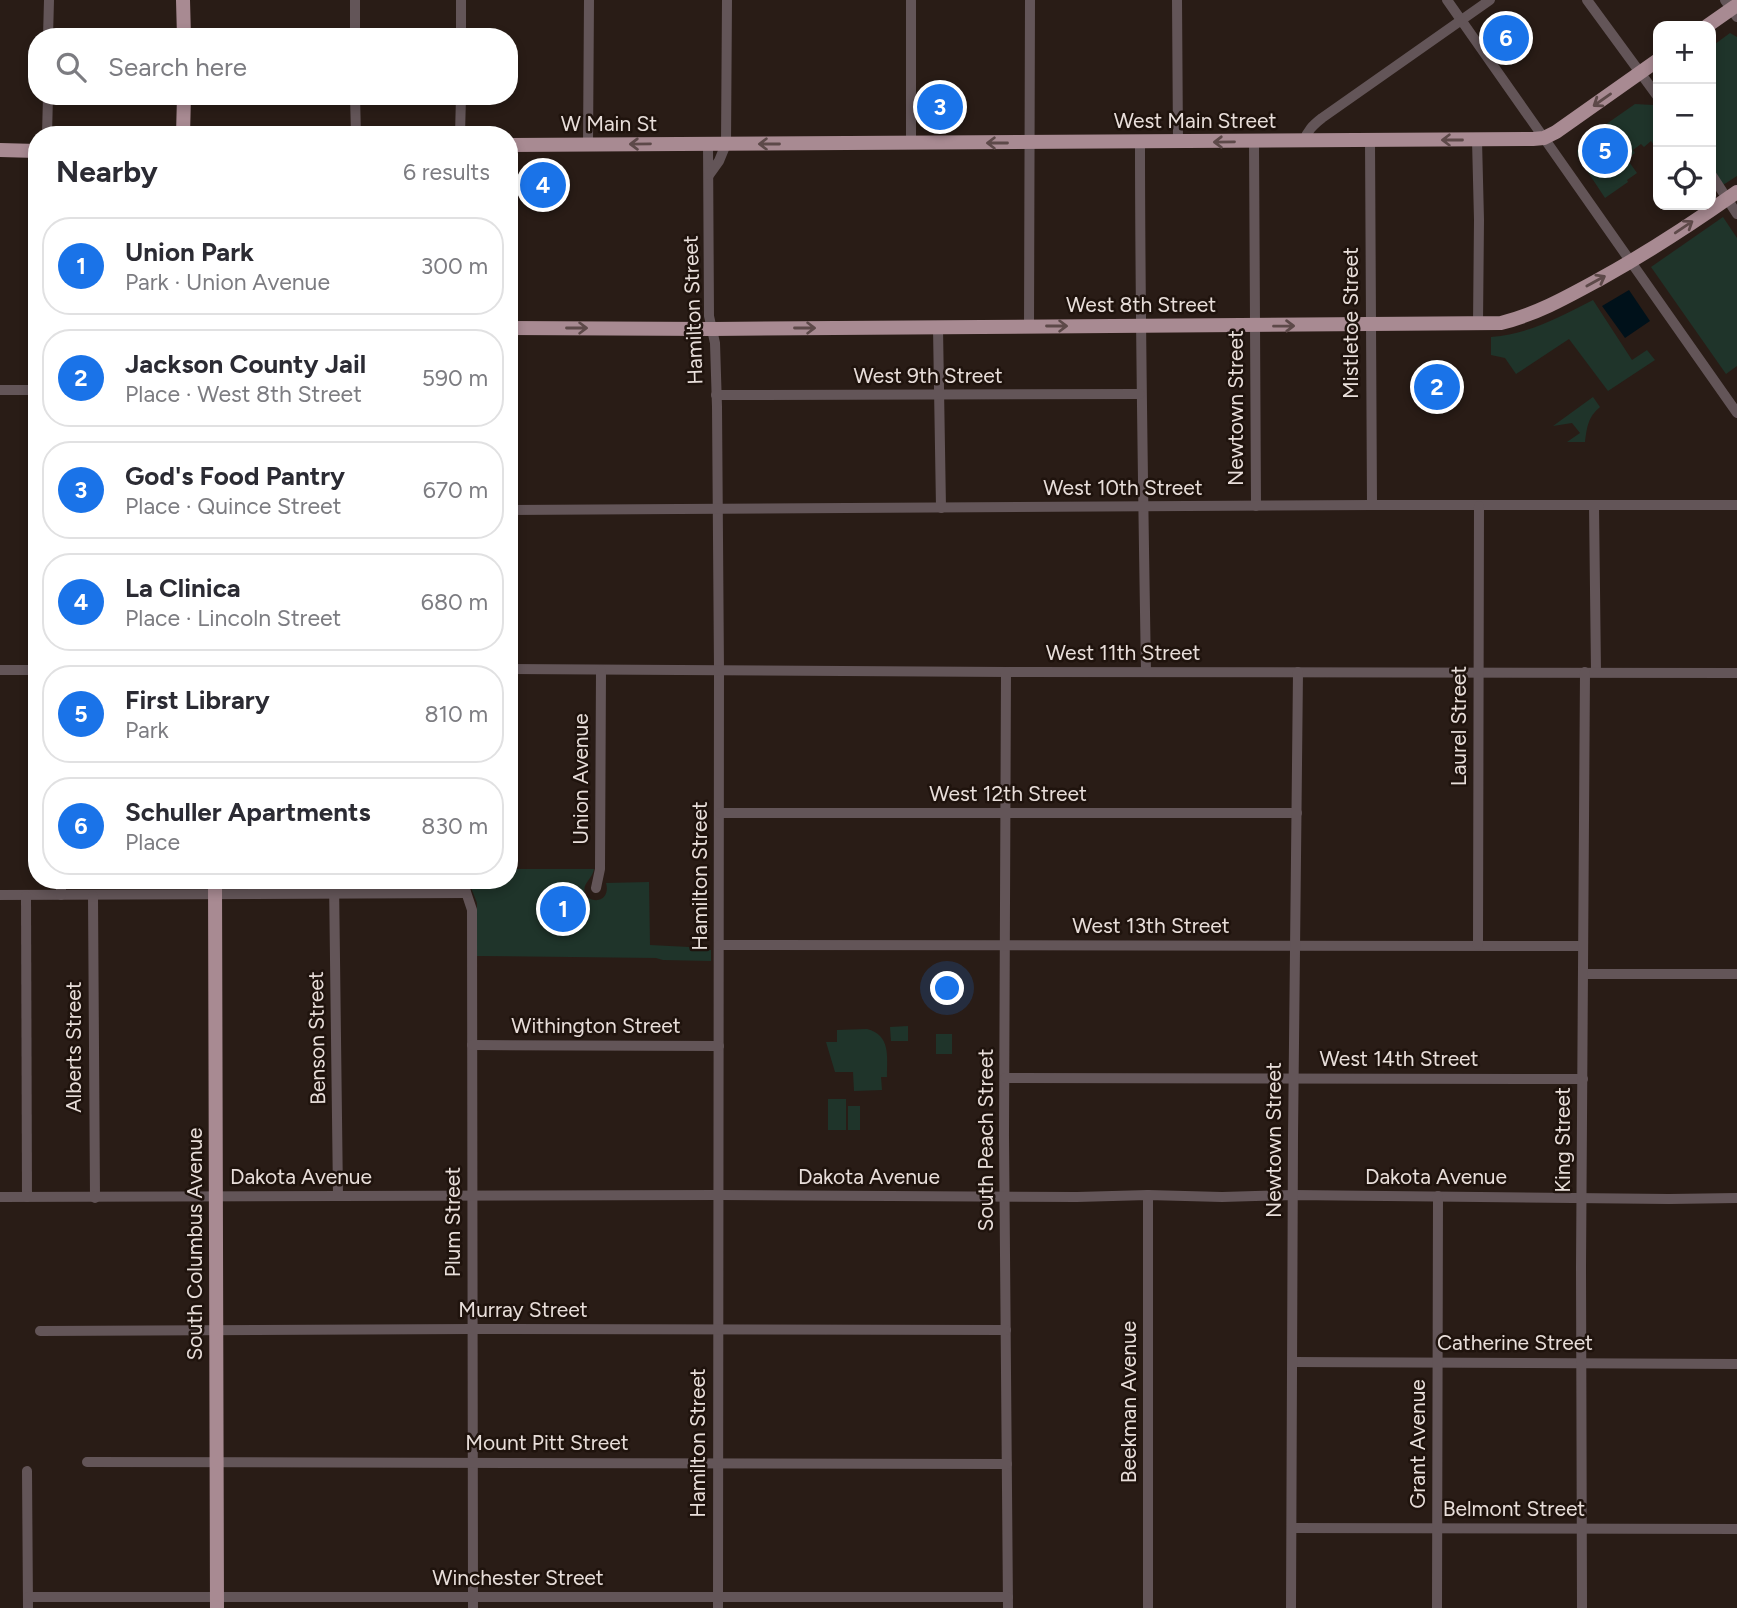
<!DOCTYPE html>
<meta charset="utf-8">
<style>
:root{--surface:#fff;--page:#f2f2f3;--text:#2b2b33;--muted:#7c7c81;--line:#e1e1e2;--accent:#1a73e8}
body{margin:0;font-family:Figtree,sans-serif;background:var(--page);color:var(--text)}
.controls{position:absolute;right:21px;top:21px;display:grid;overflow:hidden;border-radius:14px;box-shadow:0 4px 10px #0003}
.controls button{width:63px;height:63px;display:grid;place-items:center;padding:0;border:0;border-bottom:2px solid var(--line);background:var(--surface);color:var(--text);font:35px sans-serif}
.you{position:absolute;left:948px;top:989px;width:24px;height:24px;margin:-18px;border:5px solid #fff;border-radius:50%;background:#1a73e8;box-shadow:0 0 0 10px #1a73e833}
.badge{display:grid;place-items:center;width:46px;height:46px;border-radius:50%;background:var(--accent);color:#fff;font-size:23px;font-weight:700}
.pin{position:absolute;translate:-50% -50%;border:4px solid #fff;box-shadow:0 2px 7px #0006}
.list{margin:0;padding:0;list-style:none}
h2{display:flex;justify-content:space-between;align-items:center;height:91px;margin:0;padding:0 28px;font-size:30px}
h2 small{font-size:23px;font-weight:400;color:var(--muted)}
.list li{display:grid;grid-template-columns:46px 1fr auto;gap:21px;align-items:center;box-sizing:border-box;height:98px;margin:0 14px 14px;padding:0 14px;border:2px solid var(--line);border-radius:28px}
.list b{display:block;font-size:26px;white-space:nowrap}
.list p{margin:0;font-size:23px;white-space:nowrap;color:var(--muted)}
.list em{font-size:23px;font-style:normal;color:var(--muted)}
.icon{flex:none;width:38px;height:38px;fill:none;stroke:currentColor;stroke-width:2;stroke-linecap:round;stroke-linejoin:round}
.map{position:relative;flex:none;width:1737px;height:1608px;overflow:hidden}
.search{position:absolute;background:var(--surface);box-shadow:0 4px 10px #0003;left:28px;top:28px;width:490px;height:77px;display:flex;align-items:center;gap:18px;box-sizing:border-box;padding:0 24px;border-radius:28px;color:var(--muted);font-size:26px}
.panel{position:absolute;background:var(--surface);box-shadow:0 4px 10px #0003;left:28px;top:126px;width:490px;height:763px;border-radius:28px}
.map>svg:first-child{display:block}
.green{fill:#1f342a}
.water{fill:#00111a}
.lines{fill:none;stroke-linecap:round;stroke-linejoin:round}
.minor{stroke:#635558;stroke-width:10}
.major{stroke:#a88a92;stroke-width:14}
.oneway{stroke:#5d4949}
.labels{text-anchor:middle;stroke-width:5;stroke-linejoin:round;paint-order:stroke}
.street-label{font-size:21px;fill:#e8deda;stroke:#1f130d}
</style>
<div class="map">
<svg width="1737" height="1608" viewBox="0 0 1737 1608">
<rect width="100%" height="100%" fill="#291c16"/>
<!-- green -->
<g class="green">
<polygon points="1730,33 1737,37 1737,176 1723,185 1711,168 1711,47"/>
<polygon points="1635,104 1653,105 1658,113 1658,151 1651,141 1644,147 1641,144 1633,150 1635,153 1627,159 1637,173 1627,180 1628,182 1605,198 1578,157 1577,151 1582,141"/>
<polygon points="1723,217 1737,238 1737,366 1726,374 1651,267"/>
<path d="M1593 300 1632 360 1647 350 1655 360 1608 391 1569 339 1516 374 1505 358 1491 355V337C1532 333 1557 318 1593 300Z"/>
<path d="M1593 397 1600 407C1588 417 1587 427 1585 442H1567L1580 433 1572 423 1553 426Z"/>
<path d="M509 869H594C592 881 579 884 587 897 599 905 610 897 606 883L649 882 650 945 689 947 690 949 711 950V961L663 960 656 958 477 956V903L468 880H509Z"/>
<polygon points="908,1026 908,1041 891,1041 890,1027"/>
<path d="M867 1029C891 1035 887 1057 887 1077H881L882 1090 854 1091 853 1072H835L826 1042H837V1030Z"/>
<rect x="936" y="1034" width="16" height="20"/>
<rect x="828" y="1099" width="18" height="31"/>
<rect x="848" y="1106" width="12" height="24"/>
</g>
<!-- water -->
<polygon class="water" points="1629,290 1650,321 1625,338 1602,306"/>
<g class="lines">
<!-- minor -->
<g class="minor">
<polyline points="355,0 355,37"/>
<polyline points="461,0 461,37"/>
<polyline points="1177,0 1178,142"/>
<polyline points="1447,0 1737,413"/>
<polyline points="1587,0 1658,97"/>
<polyline points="1725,0 1737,17"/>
<polyline points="48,37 49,0"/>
<polyline points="355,96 356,135"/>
<polyline points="47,135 48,96"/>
<polyline points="460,135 461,96"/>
<polyline points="1477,140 1479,220 1478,324"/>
<polyline points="1254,141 1256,506"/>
<path d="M1304 141C1307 131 1313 125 1322 118L1490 0"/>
<polyline points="1370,141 1372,505"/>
<path d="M1140 142C1140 319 1143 495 1146 672"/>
<polyline points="911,143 911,0"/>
<polyline points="708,144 709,316 715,343 717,407 719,670 718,1608"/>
<polyline points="510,145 509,320 512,510 511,669"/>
<polyline points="588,145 589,0"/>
<polyline points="1711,174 1737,214"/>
<polyline points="709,175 719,161 726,144 727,0"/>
<polyline points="1029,326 1030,0"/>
<polyline points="938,328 941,508"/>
<polyline points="0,390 37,390"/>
<polyline points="716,395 1140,394"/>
<polyline points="1594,506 1596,672"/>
<polyline points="509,510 1372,505 1737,505"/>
<polyline points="509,669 1006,672 1737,673"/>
<polyline points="0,670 37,670"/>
<polyline points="1006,672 1004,1136 1008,1608"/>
<polyline points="720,813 1297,813"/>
<polyline points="334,880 338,1196"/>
<polyline points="462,880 472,910 473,1608"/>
<polyline points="596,888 600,869 601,670"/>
<polyline points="0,895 466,893"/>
<polyline points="61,895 61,880"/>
<polyline points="26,896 27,1197"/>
<polyline points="93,896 95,1198"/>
<polyline points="719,945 1583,946"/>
<polyline points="1478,945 1479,506"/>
<polyline points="1583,974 1737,974"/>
<polyline points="472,1045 719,1046"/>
<polyline points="1005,1078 1583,1079"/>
<polyline points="1148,1195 1148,1608"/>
<polyline points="0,1197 719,1195 1077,1197 1148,1195 1222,1197 1293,1195 1669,1199 1737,1198"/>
<polyline points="40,1331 472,1329 1006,1330"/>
<polyline points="1293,1362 1737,1364"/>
<polyline points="87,1462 1007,1464"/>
<polyline points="27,1471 28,1608"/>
<polyline points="1292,1528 1737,1529"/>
<polyline points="28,1597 1008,1597"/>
<polyline points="1291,1608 1293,1136 1298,672"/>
<polyline points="1437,1608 1438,1196"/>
<polyline points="1582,1608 1581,1267 1585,672"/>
</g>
<!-- major -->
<g class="major">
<polyline points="183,0 184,37"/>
<polyline points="1707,26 1737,5"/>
<polyline points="183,135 184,96"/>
<polyline points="509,145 1533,139 1544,138 1556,132 1658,60"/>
<polyline points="0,150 37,151"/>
<path d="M509 328 712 329 1501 323C1537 314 1567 297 1600 279 1647 253 1693 223 1737 192"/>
<polyline points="215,880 217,1608"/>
</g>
</g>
<!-- one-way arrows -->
<defs><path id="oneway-shaft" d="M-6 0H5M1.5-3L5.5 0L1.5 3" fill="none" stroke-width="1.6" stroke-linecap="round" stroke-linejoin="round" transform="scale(1.75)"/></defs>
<g class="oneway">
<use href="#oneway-shaft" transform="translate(1602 100) rotate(145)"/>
<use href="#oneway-shaft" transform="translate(1452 140) rotate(180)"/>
<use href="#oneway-shaft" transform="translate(1224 142) rotate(179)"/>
<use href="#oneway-shaft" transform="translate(997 143) rotate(180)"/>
<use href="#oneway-shaft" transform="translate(640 144) rotate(179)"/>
<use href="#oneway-shaft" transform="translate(769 144) rotate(180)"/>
<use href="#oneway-shaft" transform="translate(1684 227) rotate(-34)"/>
<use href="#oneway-shaft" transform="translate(1596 281) rotate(-29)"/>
<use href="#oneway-shaft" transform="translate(1057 326)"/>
<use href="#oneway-shaft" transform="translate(1284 326) rotate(-1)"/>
<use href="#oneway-shaft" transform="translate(577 328)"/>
<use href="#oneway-shaft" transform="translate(805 328)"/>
</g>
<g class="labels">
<!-- street labels -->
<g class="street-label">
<text x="1195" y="128">West Main Street</text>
<text x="609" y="131">W Main St</text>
<text x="1141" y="312">West 8th Street</text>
<text transform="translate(693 310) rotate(-92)" y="7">Hamilton Street</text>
<text transform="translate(1351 323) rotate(-90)" y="7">Mistletoe Street</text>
<text x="928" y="383">West 9th Street</text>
<text transform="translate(1236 408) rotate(-90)" y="7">Newtown Street</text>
<text x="1123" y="495">West 10th Street</text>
<text x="1123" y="660">West 11th Street</text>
<text transform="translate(1459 726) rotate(-90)" y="7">Laurel Street</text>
<text transform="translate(581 779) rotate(-90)" y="7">Union Avenue</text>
<text x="1008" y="801">West 12th Street</text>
<text transform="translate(700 876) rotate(-90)" y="7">Hamilton Street</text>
<text x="1151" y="933">West 13th Street</text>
<text x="596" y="1033">Withington Street</text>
<text transform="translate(317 1038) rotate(-91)" y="7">Benson Street</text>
<text transform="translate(74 1047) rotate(-90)" y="7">Alberts Street</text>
<text x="1399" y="1066">West 14th Street</text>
<text transform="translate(986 1140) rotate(-90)" y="7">South Peach Street</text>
<text transform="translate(1274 1140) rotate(-90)" y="7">Newtown Street</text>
<text transform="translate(1563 1140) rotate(-90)" y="7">King Street</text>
<text x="301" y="1184">Dakota Avenue</text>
<text x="869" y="1184">Dakota Avenue</text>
<text x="1436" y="1184">Dakota Avenue</text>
<text transform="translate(453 1222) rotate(-90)" y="7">Plum Street</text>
<text transform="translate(195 1244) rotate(-90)" y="7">South Columbus Avenue</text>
<text x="523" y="1317">Murray Street</text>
<text x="1515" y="1350">Catherine Street</text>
<text transform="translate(1129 1402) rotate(-90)" y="7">Beekman Avenue</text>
<text x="547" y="1450">Mount Pitt Street</text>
<text transform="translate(698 1443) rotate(-90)" y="7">Hamilton Street</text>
<text transform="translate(1418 1444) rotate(-90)" y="7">Grant Avenue</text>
<text x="1514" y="1516">Belmont Street</text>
<text x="518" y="1585">Winchester Street</text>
</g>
</g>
</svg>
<div class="controls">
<button>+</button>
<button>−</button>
<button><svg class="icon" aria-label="locate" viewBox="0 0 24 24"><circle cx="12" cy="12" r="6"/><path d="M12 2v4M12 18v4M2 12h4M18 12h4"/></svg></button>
</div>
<div class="you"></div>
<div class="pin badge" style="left:563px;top:909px">1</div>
<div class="pin badge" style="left:1437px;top:387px">2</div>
<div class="pin badge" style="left:940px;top:107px">3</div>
<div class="pin badge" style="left:543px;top:185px">4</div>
<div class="pin badge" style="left:1605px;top:151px">5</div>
<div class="pin badge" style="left:1506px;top:38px">6</div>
<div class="search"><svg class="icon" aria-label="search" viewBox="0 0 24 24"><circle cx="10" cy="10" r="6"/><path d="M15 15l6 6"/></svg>Search here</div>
<section class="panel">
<h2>Nearby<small>6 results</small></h2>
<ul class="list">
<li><span class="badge">1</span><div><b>Union Park</b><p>Park · Union Avenue</p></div><em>300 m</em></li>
<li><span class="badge">2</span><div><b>Jackson County Jail</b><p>Place · West 8th Street</p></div><em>590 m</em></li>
<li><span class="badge">3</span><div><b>God's Food Pantry</b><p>Place · Quince Street</p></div><em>670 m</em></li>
<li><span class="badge">4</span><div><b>La Clinica</b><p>Place · Lincoln Street</p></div><em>680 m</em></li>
<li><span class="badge">5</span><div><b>First Library</b><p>Park</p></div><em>810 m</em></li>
<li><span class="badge">6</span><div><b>Schuller Apartments</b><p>Place</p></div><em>830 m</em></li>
</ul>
</section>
</div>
